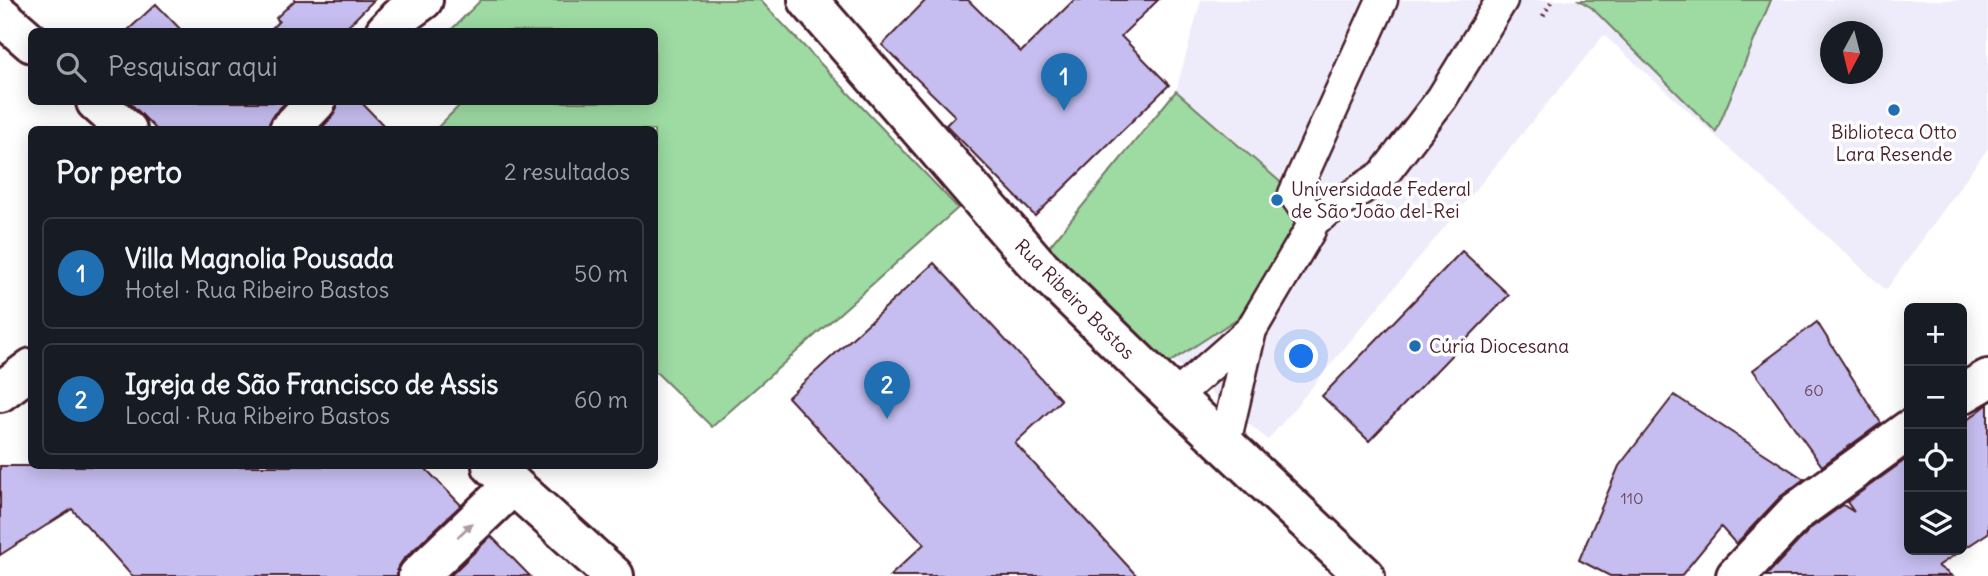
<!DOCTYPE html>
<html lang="pt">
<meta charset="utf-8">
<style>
:root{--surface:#171b24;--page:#20242c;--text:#f1f3f6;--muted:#9ea1a6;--line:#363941;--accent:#1f6fb2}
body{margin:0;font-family:Delius,sans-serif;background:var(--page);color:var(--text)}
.controls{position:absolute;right:21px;bottom:21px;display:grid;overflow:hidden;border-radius:10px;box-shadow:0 4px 18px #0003}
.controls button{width:63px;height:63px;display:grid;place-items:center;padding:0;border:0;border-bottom:2px solid var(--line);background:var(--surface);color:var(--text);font:35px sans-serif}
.compass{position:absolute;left:1820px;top:21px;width:63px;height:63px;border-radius:50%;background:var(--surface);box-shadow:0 4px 18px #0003;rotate:187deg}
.you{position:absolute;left:1302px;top:357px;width:24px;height:24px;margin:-18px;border:5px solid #fff;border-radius:50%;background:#1a73e8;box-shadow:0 0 0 10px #1a73e833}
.badge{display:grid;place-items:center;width:46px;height:46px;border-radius:50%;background:var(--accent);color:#fff;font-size:23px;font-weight:700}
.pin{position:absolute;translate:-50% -58px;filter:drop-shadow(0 2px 4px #0008)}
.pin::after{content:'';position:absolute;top:37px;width:24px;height:21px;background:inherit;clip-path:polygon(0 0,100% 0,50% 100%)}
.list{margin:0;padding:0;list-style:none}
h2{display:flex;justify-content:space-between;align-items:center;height:91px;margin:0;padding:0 28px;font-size:30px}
h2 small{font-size:23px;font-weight:400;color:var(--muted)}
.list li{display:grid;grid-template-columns:46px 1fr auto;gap:21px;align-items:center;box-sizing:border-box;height:112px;margin:0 14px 14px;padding:0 14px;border:2px solid var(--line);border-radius:10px}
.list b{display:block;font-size:26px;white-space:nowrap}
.list p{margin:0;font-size:23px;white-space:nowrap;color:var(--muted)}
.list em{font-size:23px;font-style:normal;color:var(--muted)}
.icon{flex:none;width:38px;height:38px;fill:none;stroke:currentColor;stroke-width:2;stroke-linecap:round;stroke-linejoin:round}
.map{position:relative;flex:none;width:1988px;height:576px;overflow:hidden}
.search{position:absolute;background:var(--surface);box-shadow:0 4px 18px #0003;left:28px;top:28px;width:630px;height:77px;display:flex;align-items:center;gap:18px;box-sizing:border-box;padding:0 24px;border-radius:10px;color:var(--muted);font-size:26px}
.panel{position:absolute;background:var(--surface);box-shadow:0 4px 18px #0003;left:28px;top:126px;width:630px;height:343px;border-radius:10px}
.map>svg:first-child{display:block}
.built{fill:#eeecfa;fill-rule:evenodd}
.green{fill:#9ddba3;stroke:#747d67;stroke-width:2}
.building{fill:#c6bef0;stroke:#4a1f2b;stroke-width:2}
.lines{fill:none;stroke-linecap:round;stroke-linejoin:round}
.service-casing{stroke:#4a1f2b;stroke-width:35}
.minor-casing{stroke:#4a1f2b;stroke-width:44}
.secondary-casing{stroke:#4a1f2b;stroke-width:44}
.path{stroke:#4a1f2b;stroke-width:4.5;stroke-dasharray:2 5;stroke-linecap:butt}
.service{stroke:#fff;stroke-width:30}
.minor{stroke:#fff;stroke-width:38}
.secondary{stroke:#fff;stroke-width:38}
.oneway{fill:#ae9aa0}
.poi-dot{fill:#1f6fb2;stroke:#fff;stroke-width:2.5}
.labels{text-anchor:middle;stroke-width:7;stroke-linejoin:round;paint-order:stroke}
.number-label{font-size:16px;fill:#69475c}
.poi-label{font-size:19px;fill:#4a1f2b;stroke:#fff;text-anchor:start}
.street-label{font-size:19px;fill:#4a1f2b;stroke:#fff}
</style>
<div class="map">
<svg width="1988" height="576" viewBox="0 0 1988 576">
<rect width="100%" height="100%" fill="#fff"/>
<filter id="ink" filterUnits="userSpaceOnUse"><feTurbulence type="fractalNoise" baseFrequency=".0143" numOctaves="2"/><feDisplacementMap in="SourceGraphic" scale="14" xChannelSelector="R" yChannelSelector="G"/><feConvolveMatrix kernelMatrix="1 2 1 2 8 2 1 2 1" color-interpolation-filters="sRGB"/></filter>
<g filter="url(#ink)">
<!-- built -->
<path class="built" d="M1201 0H1988V148L1886 290 1604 35 1268 440 1044 253 1176 91ZM1830 32H1872V74H1830Z"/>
<!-- green -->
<g class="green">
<polygon points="481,0 760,0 958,208 712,427 655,371 654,130 436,129 463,102 654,102 654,32 450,31"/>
<polygon points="1579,0 1771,0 1716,132 1592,8"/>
<polygon points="1176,91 1294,194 1298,232 1238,318 1161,368 1044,253"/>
</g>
<!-- building -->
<g class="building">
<polygon points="295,0 374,0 342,32 268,32 279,21 276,18"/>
<polygon points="926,0 968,0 1021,52 1074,0 1158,0 1121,36 1169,85 1035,216 946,125 955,116 882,45"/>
<polygon points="156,4 183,32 126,32"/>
<polygon points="129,102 286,102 273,115 268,130 157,130"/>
<polygon points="337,102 361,102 388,130 320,130 332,117 337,108"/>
<polygon points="1462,251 1509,295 1369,441 1322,396"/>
<polygon points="934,263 1061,400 1015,443 1137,576 890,576 924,544 788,397"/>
<polygon points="1817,322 1881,423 1822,466 1753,370"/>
<polygon points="1674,395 1804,479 1780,497 1736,544 1721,527 1681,576 1610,576 1579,560 1619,466"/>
<polygon points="1988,404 1988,533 1938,566 1952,576 1766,576 1811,528 1843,505 1854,512 1847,502 1905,460 1909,465 1909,550 1962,550 1962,424"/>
<polygon points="0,466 423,466 461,505 403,560 397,569 397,576 132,576 72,509 0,555"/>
<polygon points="491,536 530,576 450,576"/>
</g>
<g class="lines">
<!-- service casing -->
<g class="service-casing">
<g id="service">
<polyline points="1313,221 1383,175 1442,98 1502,0"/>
<polyline points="1176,396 1251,330"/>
<polyline points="1225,443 1251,330 1310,230 1313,221 1294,194 1382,0"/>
</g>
</g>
<!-- minor casing -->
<g class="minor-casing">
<g id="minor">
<polyline points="0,15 32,43"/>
<polyline points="385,32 398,18 423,0"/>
<polyline points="96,102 127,130"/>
<polyline points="289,130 316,102"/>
<polyline points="0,392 32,368"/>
<polyline points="1962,394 1988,379"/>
<polyline points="492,466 614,576"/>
<polyline points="418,576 513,485"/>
<polyline points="1736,576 1796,512 1909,430"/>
</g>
</g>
<!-- secondary casing -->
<g class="secondary-casing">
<polyline id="secondary" points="808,0 1035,262 1149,373 1365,576"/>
</g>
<!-- path -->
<polyline class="path" points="1543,16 1552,0"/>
<!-- service -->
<use href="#service" class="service"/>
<!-- minor -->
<use href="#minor" class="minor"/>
<!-- secondary -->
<use href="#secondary" class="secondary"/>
</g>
<!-- one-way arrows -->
<defs><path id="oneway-solid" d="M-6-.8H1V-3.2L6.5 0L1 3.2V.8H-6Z" transform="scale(1.75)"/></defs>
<use class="oneway" href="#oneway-solid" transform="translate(465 530) rotate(-44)"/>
</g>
<!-- markers -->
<g class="poi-dot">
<circle cx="1894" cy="110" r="7"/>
<circle cx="1277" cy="200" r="7"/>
<circle cx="1415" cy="346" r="7"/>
</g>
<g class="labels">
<!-- number labels -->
<g class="number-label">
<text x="1814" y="396">60</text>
<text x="1632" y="504">110</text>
</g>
<!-- poi labels -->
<g class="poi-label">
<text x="1894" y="139" text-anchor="middle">Biblioteca Otto<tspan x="1894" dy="22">Lara Resende</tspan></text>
<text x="1291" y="196">Universidade Federal<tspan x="1291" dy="22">de São João del-Rei</tspan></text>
<text x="1429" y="353">Cúria Diocesana</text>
</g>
<!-- street labels -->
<g class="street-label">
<text transform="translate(1075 299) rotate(45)" y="7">Rua Ribeiro Bastos</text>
</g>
</g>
</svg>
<div class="controls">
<button>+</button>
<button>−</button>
<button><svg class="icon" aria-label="locate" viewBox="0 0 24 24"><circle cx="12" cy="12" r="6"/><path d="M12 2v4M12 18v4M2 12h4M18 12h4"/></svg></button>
<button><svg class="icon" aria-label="layers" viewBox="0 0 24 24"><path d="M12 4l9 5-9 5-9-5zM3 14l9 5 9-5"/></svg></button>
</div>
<svg class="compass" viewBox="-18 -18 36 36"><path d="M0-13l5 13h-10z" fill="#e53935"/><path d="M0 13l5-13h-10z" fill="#9ea1a6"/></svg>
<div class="you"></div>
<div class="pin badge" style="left:1064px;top:111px">1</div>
<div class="pin badge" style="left:887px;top:419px">2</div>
<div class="search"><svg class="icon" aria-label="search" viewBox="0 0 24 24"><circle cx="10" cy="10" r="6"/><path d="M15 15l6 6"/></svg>Pesquisar aqui</div>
<section class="panel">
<h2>Por perto<small>2 resultados</small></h2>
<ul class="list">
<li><span class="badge">1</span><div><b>Villa Magnolia Pousada</b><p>Hotel · Rua Ribeiro Bastos</p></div><em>50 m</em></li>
<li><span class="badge">2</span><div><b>Igreja de São Francisco de Assis</b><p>Local · Rua Ribeiro Bastos</p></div><em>60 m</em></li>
</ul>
</section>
</div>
